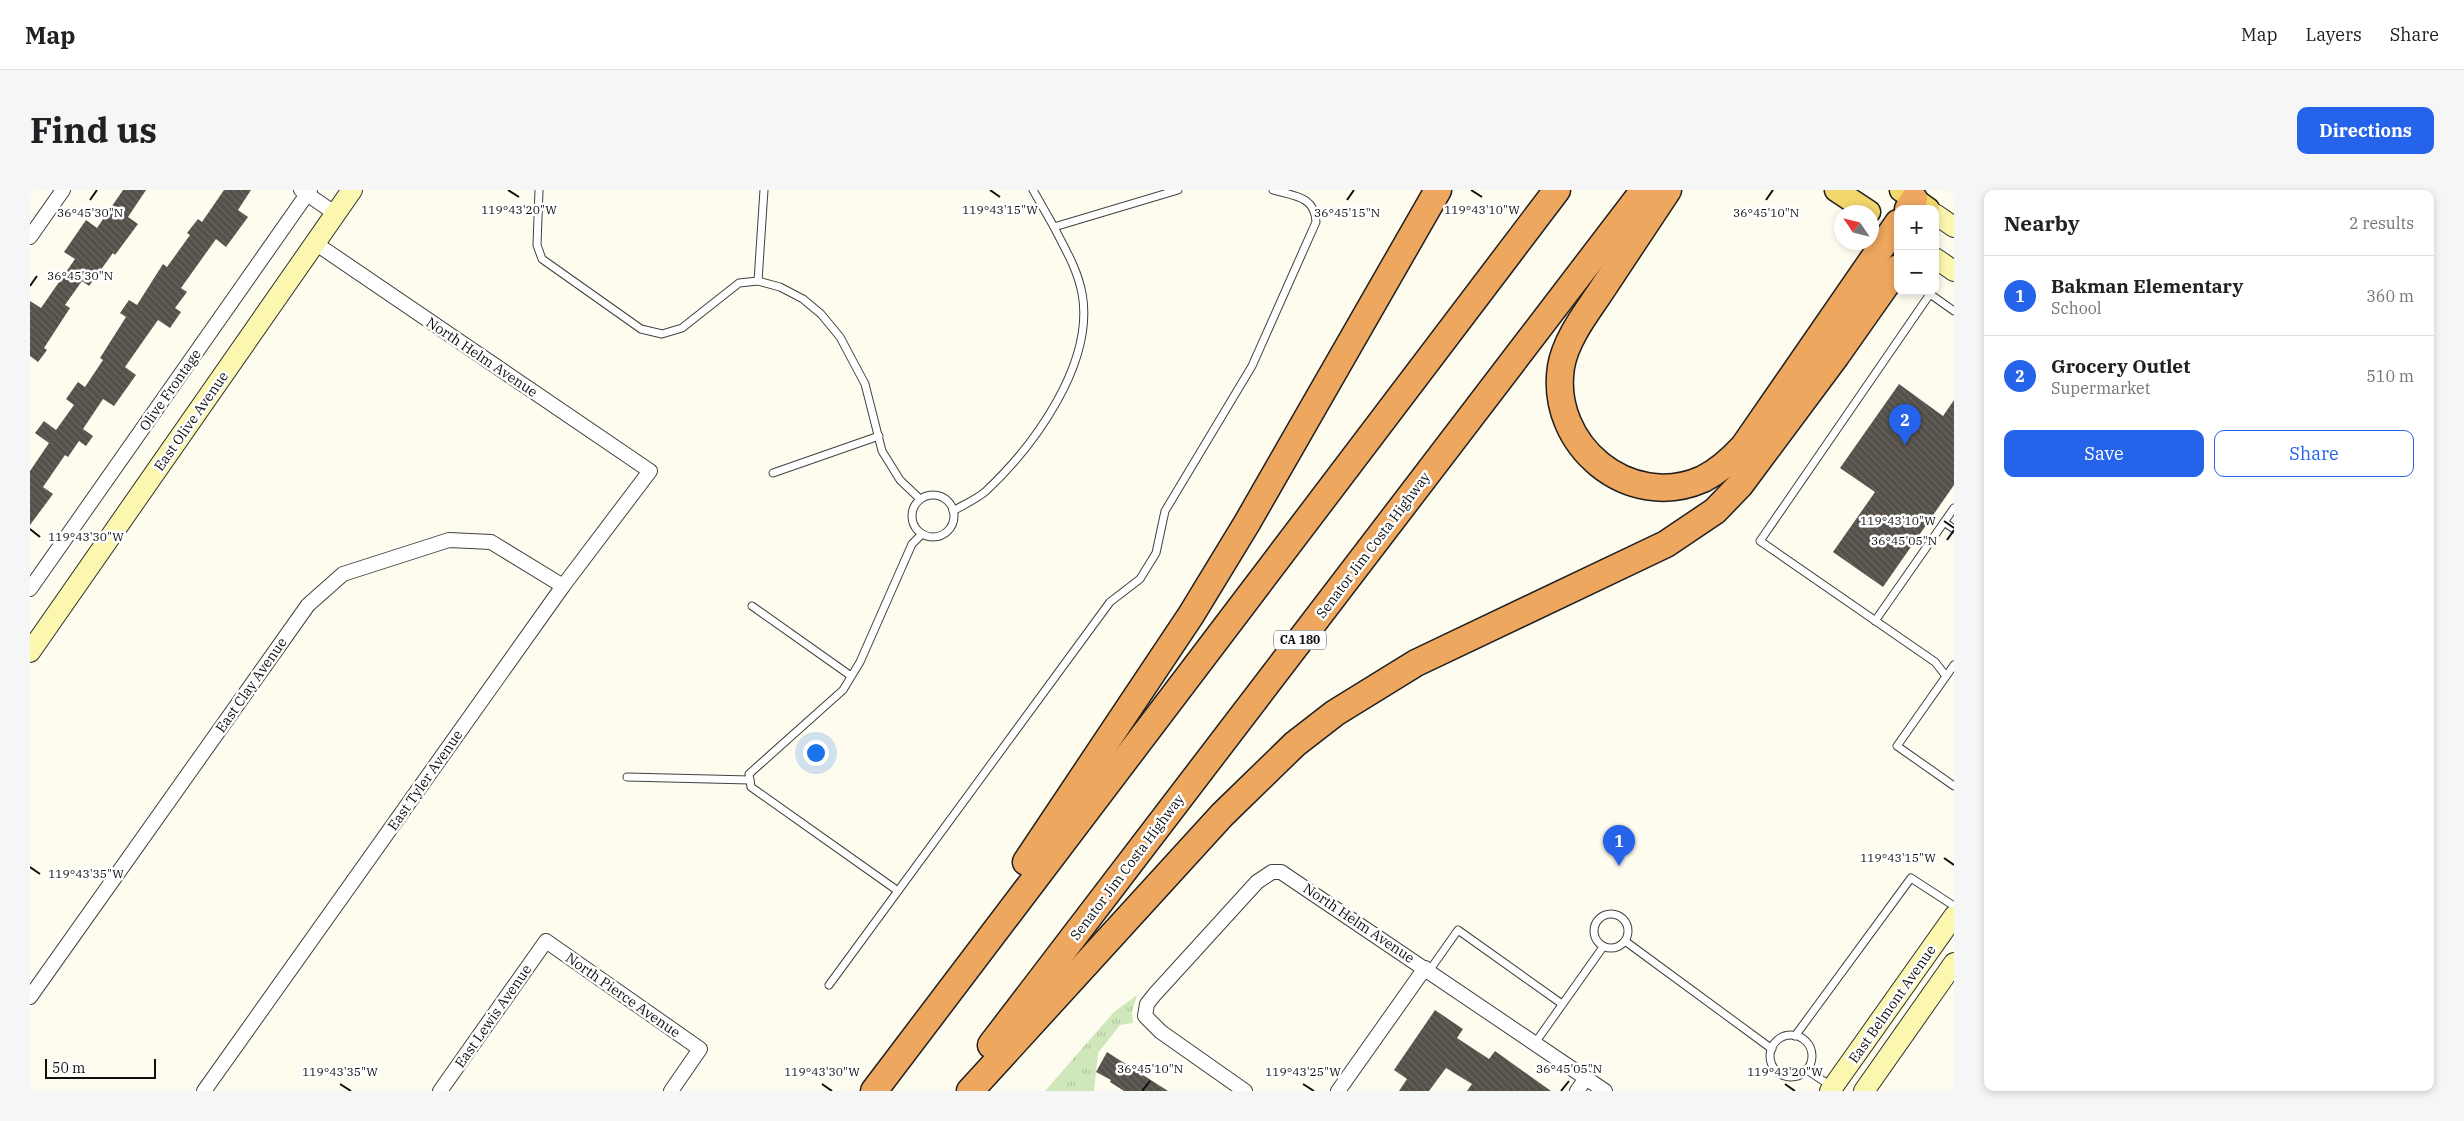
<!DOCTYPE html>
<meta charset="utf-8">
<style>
:root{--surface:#fff;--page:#f6f6f6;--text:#202124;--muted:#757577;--line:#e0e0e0;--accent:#2563eb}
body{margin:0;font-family:"IBM Plex Serif",serif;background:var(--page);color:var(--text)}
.controls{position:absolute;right:15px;top:15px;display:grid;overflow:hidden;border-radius:10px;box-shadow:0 2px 8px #0003}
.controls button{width:45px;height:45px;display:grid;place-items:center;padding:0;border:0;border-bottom:1px solid var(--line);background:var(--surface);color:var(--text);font:25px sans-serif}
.compass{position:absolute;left:1804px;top:15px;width:45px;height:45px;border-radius:50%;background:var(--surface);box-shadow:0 2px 8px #0003;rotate:305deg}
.scale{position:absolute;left:15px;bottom:12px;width:111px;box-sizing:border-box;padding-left:5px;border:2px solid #0e0e0e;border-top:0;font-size:14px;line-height:18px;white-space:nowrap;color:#0e0e0e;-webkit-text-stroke:4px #fff;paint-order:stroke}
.you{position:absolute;left:785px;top:562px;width:18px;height:18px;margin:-12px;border:4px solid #fff;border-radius:50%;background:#1a73e8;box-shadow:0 0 0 8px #1a73e833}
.badge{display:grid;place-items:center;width:32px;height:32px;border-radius:50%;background:var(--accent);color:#fff;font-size:16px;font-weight:700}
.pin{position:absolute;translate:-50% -41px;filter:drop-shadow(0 1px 2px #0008)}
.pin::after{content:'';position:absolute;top:26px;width:18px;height:15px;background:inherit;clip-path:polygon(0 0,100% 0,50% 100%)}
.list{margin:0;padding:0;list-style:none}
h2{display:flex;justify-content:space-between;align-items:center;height:65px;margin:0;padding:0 20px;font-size:21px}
h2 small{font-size:16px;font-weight:400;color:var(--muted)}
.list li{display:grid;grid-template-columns:32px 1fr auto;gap:15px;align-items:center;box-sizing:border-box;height:80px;padding:0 20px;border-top:1px solid var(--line)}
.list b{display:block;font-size:19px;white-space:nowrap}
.list p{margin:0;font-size:16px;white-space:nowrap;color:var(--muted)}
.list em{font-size:16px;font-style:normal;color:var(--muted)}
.actions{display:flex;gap:10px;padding:15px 20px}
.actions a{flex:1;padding:11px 0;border:1px solid var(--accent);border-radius:10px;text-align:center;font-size:18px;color:var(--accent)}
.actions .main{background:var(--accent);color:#fff}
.map{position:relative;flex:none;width:1924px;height:901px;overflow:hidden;border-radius:10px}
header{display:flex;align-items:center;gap:30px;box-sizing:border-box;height:70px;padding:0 25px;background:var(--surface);border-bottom:1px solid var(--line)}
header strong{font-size:24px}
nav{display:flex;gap:28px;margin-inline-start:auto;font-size:18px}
.intro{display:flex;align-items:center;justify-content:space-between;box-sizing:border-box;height:120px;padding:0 30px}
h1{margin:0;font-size:35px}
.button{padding:12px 22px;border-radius:10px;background:var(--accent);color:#fff;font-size:18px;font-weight:700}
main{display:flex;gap:30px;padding:0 30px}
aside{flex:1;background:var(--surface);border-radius:10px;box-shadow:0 2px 8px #0003}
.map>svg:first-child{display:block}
.grass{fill:url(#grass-tufts)}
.building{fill:url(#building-back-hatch)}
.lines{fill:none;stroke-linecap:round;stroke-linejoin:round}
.service-casing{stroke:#414141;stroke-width:9}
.minor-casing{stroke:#414141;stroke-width:16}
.secondary-casing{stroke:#303030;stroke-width:22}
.primary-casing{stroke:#1f1f1f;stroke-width:25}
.motorway-casing{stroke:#1f1f1f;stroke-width:29}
.service{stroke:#fff;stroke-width:7}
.minor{stroke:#fff;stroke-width:14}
.secondary{stroke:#fbf7ae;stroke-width:20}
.primary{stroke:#f2d86c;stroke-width:22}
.motorway{stroke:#eea75e;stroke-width:26}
.ticks{fill:none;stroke:#0e0e0e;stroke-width:2}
.labels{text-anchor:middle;stroke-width:5;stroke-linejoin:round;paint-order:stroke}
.shield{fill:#fff;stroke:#565656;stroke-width:1}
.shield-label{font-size:12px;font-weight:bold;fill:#0e0e0e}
.street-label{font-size:14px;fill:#0e0e0e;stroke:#fff}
.ticks-label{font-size:12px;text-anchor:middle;fill:#0e0e0e;stroke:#fff;stroke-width:5;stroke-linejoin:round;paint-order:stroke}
</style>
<header>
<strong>Map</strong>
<nav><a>Map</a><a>Layers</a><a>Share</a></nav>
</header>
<div class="intro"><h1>Find us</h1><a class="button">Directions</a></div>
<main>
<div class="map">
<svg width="1924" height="901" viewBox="0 0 1924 901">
<defs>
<pattern id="grass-tufts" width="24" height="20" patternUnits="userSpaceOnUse" patternTransform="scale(1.25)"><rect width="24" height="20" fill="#cfe7ba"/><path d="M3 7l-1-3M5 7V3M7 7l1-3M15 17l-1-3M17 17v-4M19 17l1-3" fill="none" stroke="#b1c59f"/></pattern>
<pattern id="building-back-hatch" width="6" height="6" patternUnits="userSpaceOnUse" patternTransform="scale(1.25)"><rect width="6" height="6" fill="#56504b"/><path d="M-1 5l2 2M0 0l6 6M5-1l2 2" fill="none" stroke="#696561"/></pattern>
</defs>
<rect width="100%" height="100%" fill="#fefcef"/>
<!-- grass -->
<polygon class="grass" points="1107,805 1102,822 1103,833 1090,835 1068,863 1064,901 1015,901 1084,822"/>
<!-- building -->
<g class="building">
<polygon points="93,0 116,0 98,27 108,34 85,65 83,63 59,96 52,91 35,115 40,118 14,158 17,160 8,172 0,166 0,111 11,118 45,69 34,62 56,30 67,38"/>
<polygon points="194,0 221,0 208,20 218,27 196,57 186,49 151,98 157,102 145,118 151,122 140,138 128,130 116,147 95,177 106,185 84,216 73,209 53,239 63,246 56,256 49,251 38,267 35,265 13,297 23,304 0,335 0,281 19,253 5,243 14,231 26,240 44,215 36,209 48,192 55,197 73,170 70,168 96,127 90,123 99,110 107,115 133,74 137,77 160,45 157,43 168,29 172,32"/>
<polygon points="1869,194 1913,226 1924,210 1924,295 1853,397 1803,362 1845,302 1810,278"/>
<polygon points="1405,820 1433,839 1427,848 1459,869 1465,861 1521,901 1437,901 1442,894 1416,878 1399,901 1369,901 1377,889 1364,880"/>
<polygon points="1077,862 1138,901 1094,901 1080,892 1081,890 1066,882"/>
</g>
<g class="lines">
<!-- service casing -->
<g class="service-casing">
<g id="service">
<polyline points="509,0 507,55 512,69 611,139 632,144 652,138 709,93 728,91 750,97 773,109 791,124 810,147 835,194 852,261 870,290 890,309"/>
<polyline points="1003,0 1024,37 1148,0"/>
<polyline points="728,91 734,0"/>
<polyline points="743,283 849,246"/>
<circle cx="903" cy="326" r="21"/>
<path d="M923 321C933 315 947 309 956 301 1004 256 1065 173 1052 103 1047 78 1035 59 1024 37"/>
<polyline points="1914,332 1924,339"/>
<polyline points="722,416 821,486"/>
<polyline points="1845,431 1924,318"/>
<polyline points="1924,475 1867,556 1924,596"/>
<polyline points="1916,486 1905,472 1730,351 1900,104 1924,121"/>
<polyline points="597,587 720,590"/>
<polyline points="868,701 721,597 719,584 813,500 830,472 882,354 892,344"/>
<circle cx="1581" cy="741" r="17"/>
<polyline points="1595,751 1742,859"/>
<polyline points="1399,781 1428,740 1532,814"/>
<path d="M799 795 1080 412 1110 389 1126 363 1135 321 1222 176 1286 32C1285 6 1264 6 1243 0"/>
<circle cx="1761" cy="866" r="21"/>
<polyline points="1765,846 1881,688 1924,716"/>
<polyline points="1505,853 1573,757"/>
<polyline points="1777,880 1801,896"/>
</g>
</g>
<!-- minor casing -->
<g class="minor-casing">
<g id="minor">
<polyline points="271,0 306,24"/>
<polyline points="0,47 33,0"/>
<polyline points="0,399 280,0"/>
<polyline points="0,807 278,415 313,384 419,350 461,352 533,396"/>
<polyline points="174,901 533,396 620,281 285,53"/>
<polyline points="410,901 516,751 670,859 641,901"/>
<polyline points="1215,901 1131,842 1115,826 1117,814 1125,804 1227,692 1242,682 1251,682 1575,901"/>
<polyline points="1308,901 1395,778"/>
<polyline points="1547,901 1556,888"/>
</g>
</g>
<!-- secondary casing -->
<g class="secondary-casing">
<g id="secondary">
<polyline points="1905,24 1924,37"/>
<polyline points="1905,68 1924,81"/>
<polyline points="0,462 322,0"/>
<polyline points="1800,901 1924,726"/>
<polyline points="1834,901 1924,773"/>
</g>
</g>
<!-- primary casing -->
<g class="primary-casing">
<g id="primary">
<polyline points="1806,0 1839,22"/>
<polyline points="1871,0 1898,19"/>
</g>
</g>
<!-- motorway casing -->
<g class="motorway-casing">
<g id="motorway">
<path d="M1638 0C1617 32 1596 63 1575 95 1559 120 1536 147 1531 177 1519 255 1599 322 1673 289 1689 281 1702 269 1714 256L1868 33"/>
<polyline points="1878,19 1884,9"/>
<polyline points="996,672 1161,425 1217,333 1408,0"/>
<polyline points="961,855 1614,0"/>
<polyline points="844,901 1527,0"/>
<polyline points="940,901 1192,625 1265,554 1305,523 1386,473 1636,354 1685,321 1710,295 1806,166 1868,78"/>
</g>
</g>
<!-- service -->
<use href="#service" class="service"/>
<!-- minor -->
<use href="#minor" class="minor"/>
<!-- secondary -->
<use href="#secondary" class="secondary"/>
<!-- primary -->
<use href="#primary" class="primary"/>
<!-- motorway -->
<use href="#motorway" class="motorway"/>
</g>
<!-- ticks -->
<path class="ticks" d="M478 0 489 7M960 0 970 7M1441 0 1452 7M60 10 67 0M1317 10 1324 0M1736 10 1743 0M0 96 7 86M1914 331 1924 338M0 339 10 347M1917 350 1924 340M1914 668 1924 675M0 677 10 684M310 894 321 901M792 894 802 901M1273 894 1284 901M1755 894 1765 901M1112 901 1120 891M1531 901 1539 891"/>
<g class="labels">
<!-- shield labels -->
<rect class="shield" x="1244" y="440.5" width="52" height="19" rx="4"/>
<g class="shield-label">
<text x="1270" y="454">CA 180</text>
</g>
<!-- street labels -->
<g class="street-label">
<text transform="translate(452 167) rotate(34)" y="5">North Helm Avenue</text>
<text transform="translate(140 200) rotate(-55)" y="5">Olive Frontage</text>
<text transform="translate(161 231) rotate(-55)" y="5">East Olive Avenue</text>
<text transform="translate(1343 355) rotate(-53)" y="5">Senator Jim Costa Highway</text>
<text transform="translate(221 495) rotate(-55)" y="5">East Clay Avenue</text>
<text transform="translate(395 590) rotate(-55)" y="5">East Tyler Avenue</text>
<text transform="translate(1097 677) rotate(-53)" y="5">Senator Jim Costa Highway</text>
<text transform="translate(1329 733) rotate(34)" y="5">North Helm Avenue</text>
<text transform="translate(593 805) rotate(35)" y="5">North Pierce Avenue</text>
<text transform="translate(1862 814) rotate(-55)" y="5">East Belmont Avenue</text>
<text transform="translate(463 826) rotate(-55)" y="5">East Lewis Avenue</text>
</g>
</g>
<g class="ticks-label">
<text x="489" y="24">119°43'20"W</text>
<text x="970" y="24">119°43'15"W</text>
<text x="1452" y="24">119°43'10"W</text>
<text x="60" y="27">36°45'30"N</text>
<text x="1317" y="27">36°45'15"N</text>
<text x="1736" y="27">36°45'10"N</text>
<text x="50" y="90">36°45'30"N</text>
<text x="1868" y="335">119°43'10"W</text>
<text x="56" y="351">119°43'30"W</text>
<text x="1874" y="355">36°45'05"N</text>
<text x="1868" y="672">119°43'15"W</text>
<text x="56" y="688">119°43'35"W</text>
<text x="1120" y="883">36°45'10"N</text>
<text x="1539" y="883">36°45'05"N</text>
<text x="310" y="886">119°43'35"W</text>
<text x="792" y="886">119°43'30"W</text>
<text x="1273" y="886">119°43'25"W</text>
<text x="1755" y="886">119°43'20"W</text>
</g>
</svg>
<div class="controls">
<button>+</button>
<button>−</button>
</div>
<svg class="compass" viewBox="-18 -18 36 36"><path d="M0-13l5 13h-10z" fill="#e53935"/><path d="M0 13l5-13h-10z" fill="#757577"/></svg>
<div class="scale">50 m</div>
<div class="you"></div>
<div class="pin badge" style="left:1589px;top:676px">1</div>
<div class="pin badge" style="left:1875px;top:255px">2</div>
</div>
<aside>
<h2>Nearby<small>2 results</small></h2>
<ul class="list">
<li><span class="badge">1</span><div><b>Bakman Elementary</b><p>School</p></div><em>360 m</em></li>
<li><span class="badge">2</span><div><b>Grocery Outlet</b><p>Supermarket</p></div><em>510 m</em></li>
</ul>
<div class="actions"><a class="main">Save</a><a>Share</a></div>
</aside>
</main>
